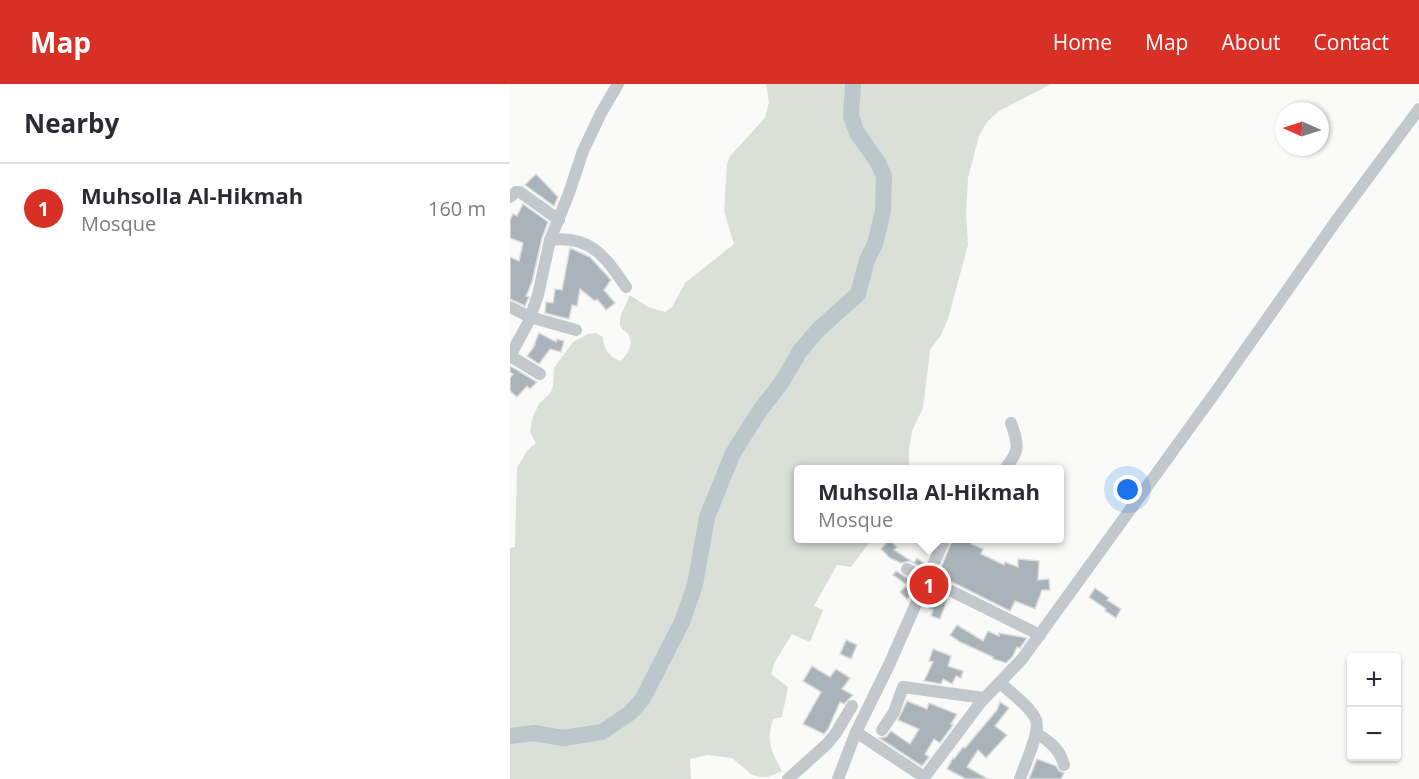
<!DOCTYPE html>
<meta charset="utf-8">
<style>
:root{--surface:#fff;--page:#f2f2f3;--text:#2b2b33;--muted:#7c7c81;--line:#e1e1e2;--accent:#d93025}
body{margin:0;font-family:"Open Sans",sans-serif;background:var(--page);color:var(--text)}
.controls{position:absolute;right:18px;bottom:18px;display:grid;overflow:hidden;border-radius:6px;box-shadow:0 2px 4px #0004}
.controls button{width:54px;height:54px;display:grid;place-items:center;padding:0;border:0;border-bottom:2px solid var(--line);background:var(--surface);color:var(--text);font:30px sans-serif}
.compass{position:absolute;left:765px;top:18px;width:54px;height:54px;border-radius:50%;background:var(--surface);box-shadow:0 2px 4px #0004;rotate:273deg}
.you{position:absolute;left:618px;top:406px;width:21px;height:21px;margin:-15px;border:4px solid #fff;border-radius:50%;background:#1a73e8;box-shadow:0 0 0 9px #1a73e833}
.badge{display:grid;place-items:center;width:39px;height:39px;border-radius:50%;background:var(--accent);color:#fff;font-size:20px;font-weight:700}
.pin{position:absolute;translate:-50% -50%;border:3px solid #fff;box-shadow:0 2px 6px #0006}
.popup{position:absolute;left:284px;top:381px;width:270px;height:78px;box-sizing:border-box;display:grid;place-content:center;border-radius:6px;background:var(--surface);filter:drop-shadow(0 2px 4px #0005);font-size:20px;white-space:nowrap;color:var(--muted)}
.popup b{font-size:22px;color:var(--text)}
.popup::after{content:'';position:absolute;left:50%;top:100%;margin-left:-12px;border:12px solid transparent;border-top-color:var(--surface)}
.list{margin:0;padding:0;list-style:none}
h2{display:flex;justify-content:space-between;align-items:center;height:78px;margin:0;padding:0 24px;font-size:26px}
h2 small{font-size:20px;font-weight:400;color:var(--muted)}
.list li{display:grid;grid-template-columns:39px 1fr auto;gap:18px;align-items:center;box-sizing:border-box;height:90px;padding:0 24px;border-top:2px solid var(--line)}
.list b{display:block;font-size:22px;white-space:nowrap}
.list p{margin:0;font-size:20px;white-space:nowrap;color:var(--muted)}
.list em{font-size:20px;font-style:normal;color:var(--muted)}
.map{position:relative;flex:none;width:909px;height:695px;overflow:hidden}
header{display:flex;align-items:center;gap:36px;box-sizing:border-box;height:84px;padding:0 30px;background:var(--accent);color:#fff}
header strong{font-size:28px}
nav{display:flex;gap:33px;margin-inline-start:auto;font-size:21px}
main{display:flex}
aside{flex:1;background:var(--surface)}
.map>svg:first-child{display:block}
.green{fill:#dadfd7}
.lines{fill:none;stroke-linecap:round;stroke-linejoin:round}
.river{stroke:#bbc7cb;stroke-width:16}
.building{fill:#aab3b9;stroke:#dcdcda;stroke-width:1.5}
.minor{stroke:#c3c8cc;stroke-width:12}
</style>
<header>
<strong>Map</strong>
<nav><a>Home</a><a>Map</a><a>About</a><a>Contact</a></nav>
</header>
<main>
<aside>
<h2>Nearby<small></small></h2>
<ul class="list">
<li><span class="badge">1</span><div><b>Muhsolla Al-Hikmah</b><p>Mosque</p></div><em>160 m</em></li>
</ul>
</aside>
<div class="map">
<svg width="909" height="695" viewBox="0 0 909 695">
<rect width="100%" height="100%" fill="#fafaf8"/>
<!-- green -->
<path class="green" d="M256 0H541L489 27 477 38 469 52 458 94 456 129 458 161 438 235 431 251 420 266 413 324 402 347 399 364V385L288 386V454L362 455 341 483 327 481 304 522 313 526 300 558 282 550 265 578 261 590 278 603 272 633 263 635C256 658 261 666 272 687L258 693H250L242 691 222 674 198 671 180 675 181 695H0V464L5 463 7 384 17 367 26 359 20 348 23 332 29 320 41 308 43 301 44 284 63 258 78 250 86 249 93 253C93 265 100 274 111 277 117 270 125 260 118 250 115 246 110 246 110 239 109 231 117 219 120 211L138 223 155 228 162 223 175 199 224 160 214 127 217 80 220 72 255 34 259 18Z"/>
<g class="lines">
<!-- river -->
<polyline class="river" points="0,652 24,649 53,654 92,648 120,629 132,616 172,538 185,501 197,433 223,369 251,325 272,298 290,267 309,245 348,210 357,176 365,160 373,127 374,92 367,77 347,49 341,32 343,0"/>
</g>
<!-- building -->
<g class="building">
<polygon points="26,90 48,113 44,122 15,101"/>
<polygon points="13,120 38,138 32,154 22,198 16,212 19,213 15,222 0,215 0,173 9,177 13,159 0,154 0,136 3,130 7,132"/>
<polygon points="60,164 80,173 101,196 94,206 105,219 96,226 87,215 85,217 70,205 67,222 62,221 59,235 35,229 36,218 43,219 45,205 52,206"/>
<polygon points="29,249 46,258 47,255 54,257 51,268 40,265 29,280 17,272 25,261 24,261"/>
<polygon points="0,282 27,298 20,305 17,302 7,313 0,307 0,294 3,290 0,288"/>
<polygon points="443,454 463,454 461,460 473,465 471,470 494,481 495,478 508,483 508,475 529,477 528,496 539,495 540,506 532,506 525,525 505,517 500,527 428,491"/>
<polygon points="379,456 387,463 384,466 404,479 407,474 415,480 413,484 400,477 391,479 380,474 371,465"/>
<polygon points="386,487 406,499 400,512 397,515 390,508 397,501 383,491"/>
<polygon points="585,504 599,514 597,516 611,525 606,534 595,527 596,525 579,513"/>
<polygon points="421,507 426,511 425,512 437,516 430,535 421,532 423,526 415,521"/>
<polygon points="447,541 473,557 478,547 489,552 489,549 517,554 510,564 507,563 503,572 496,579 483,575 483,573 450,558 440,551"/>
<polygon points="336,556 347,561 341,575 330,570"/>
<polygon points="423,565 441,572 438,582 453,587 451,594 446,592 442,600 433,595 431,600 414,597 423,578 419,577"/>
<polygon points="302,582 320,593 326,585 340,594 332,605 343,611 334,620 330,618 318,645 314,650 293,640 311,608 293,597"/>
<polygon points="397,617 417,625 419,619 447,630 441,640 443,641 430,659 424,655 415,670 419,673 412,682 369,654 376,653 381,647 400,660 409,645 388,636"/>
<polygon points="490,618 499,624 485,642 497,651 476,674 468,666 457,683 478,695 456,695 437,685 443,674 444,675 453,663 455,664 487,626"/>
<polygon points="527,675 546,682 549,687 554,689 551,695 519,695"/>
</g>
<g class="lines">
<!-- minor -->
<g class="minor">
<polyline points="0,113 6,108 10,108 49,136"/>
<path d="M40 156C80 151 95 172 116 203"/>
<polyline points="0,223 20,233 66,246"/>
<polyline points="0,272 18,239 28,211 40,156 59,109 73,67 91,29 108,0"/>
<polyline points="0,272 30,290"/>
<path d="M494 386C510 367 509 362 501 339"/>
<polyline points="397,485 530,551"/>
<path d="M490 599C500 608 522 624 526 636 531 647 514 682 510 695"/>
<polyline points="372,646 384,628 393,603 474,614"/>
<polyline points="346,648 414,693"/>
<path d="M526 649C539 657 550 665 554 681"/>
<polyline points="278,695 317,660 326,649 342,622"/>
<polyline points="328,695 346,648 379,581 435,454"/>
<polyline points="413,695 471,618 512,575 707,306 826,137 909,25"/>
</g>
</g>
</svg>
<div class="controls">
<button>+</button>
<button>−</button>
</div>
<svg class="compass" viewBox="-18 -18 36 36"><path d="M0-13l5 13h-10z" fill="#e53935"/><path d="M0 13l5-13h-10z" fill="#7c7c81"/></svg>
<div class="you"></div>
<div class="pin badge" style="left:419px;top:501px">1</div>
<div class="popup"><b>Muhsolla Al-Hikmah</b>Mosque</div>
</div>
</main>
